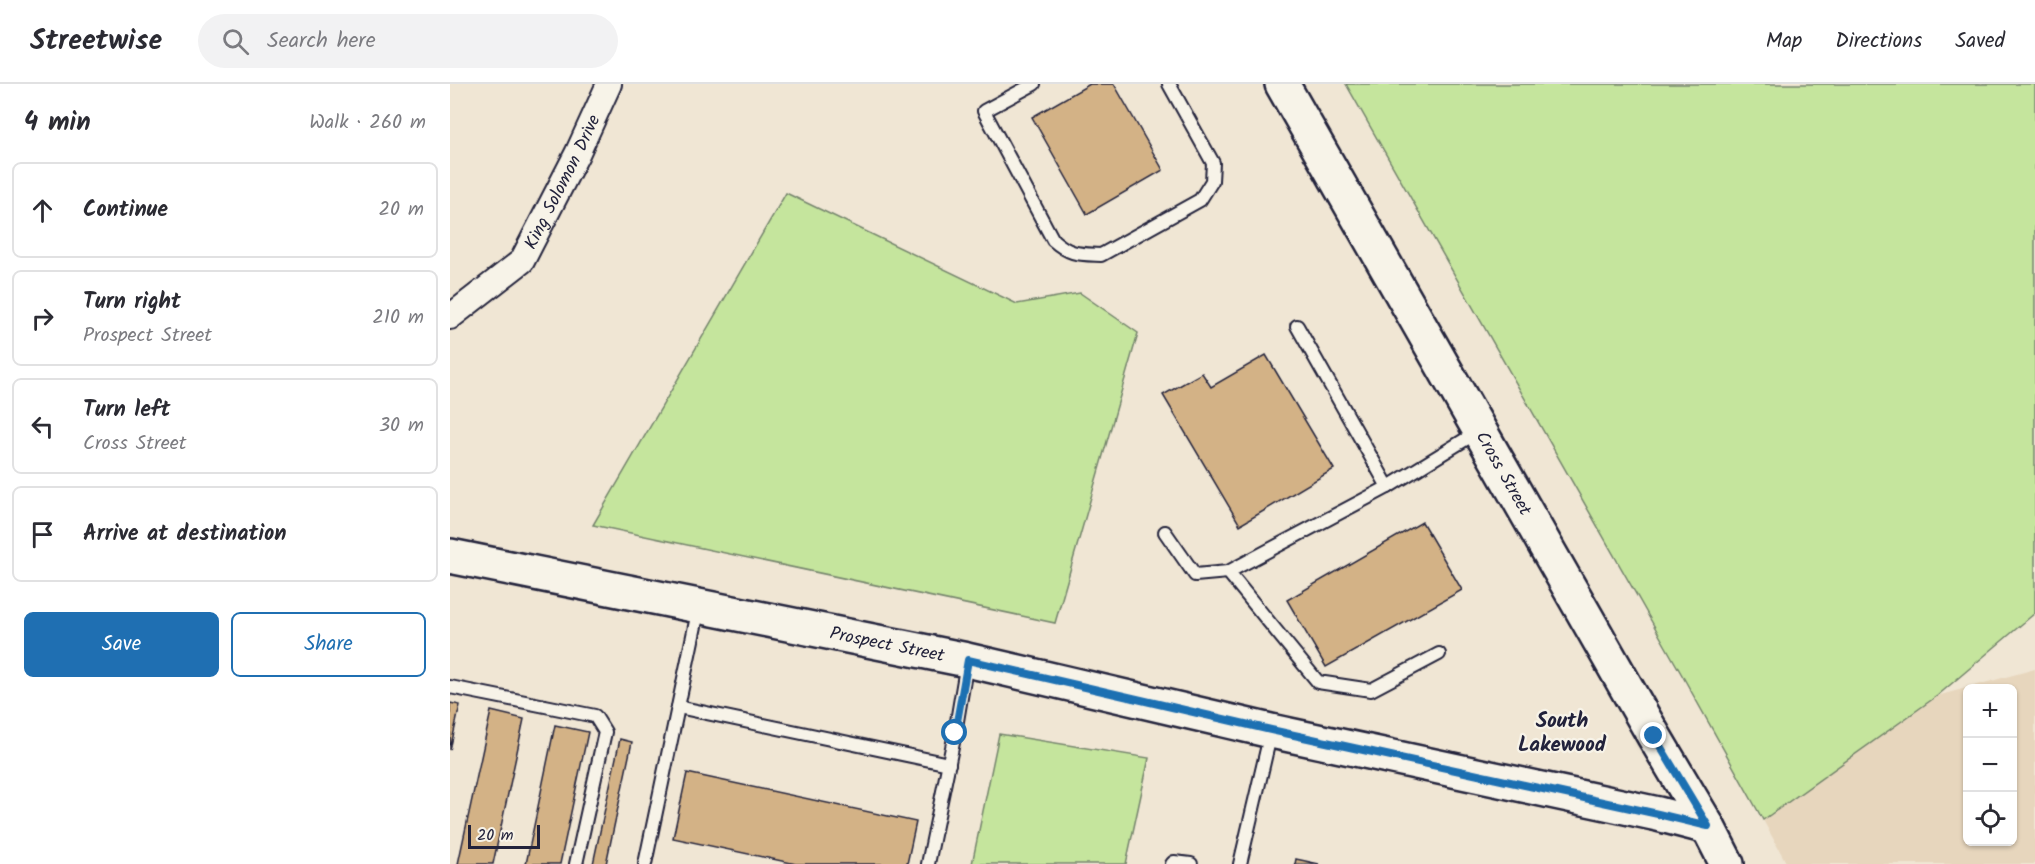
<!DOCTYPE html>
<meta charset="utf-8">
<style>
:root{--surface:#fff;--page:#f2f2f3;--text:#2b2b33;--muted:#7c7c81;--line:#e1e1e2;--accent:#1f6fb2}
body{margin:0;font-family:Kalam,sans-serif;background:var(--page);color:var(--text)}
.controls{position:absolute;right:18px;bottom:18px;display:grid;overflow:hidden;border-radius:9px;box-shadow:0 2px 4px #0004}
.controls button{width:54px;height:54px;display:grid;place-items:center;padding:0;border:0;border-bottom:2px solid var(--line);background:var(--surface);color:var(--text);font:30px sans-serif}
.scale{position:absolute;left:18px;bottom:15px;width:72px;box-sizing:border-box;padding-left:6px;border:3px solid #22223b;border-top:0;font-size:16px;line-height:21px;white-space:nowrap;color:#22223b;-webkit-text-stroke:4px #f7f3e8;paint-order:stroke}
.stop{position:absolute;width:18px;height:18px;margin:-14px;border:4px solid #1f6fb2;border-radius:50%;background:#fff}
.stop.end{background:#1f6fb2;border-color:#fff;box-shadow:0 2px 6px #0008}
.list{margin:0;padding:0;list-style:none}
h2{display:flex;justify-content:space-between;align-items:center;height:78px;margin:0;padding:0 24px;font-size:26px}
h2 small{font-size:20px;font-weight:400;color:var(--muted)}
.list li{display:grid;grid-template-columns:39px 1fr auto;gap:18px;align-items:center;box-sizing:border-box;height:96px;margin:0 12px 12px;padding:0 12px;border:2px solid var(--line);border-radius:9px}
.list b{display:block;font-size:22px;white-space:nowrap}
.list p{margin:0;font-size:20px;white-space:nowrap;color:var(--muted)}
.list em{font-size:20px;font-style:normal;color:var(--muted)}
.actions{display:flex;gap:12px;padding:18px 24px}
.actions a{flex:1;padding:14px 0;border:2px solid var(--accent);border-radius:9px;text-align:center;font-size:21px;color:var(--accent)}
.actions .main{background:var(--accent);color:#fff}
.icon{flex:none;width:33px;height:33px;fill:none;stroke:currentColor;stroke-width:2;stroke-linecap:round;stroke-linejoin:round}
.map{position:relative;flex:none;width:1585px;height:780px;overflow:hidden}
header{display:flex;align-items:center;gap:36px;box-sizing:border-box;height:84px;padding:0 30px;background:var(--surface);border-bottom:2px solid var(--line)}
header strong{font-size:28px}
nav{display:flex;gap:33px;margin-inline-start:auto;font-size:21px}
.search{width:420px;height:54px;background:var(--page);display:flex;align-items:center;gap:15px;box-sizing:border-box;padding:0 21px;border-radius:33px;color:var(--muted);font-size:22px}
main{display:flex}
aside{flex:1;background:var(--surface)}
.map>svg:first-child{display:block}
.built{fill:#e7d6bd;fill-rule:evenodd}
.green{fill:#c5e59d;stroke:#74846c;stroke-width:1.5}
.building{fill:#d3b286;stroke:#22223b;stroke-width:1.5}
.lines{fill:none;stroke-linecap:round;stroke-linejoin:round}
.lane-casing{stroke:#22223b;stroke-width:16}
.street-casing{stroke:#22223b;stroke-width:28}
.secondary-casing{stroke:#22223b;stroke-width:38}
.lane{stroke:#f7f3e8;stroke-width:12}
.street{stroke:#f7f3e8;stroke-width:24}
.secondary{stroke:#f7f3e8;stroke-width:33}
.route{stroke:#1f6fb2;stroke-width:8}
.labels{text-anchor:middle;stroke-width:4.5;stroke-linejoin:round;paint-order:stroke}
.street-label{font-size:18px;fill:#22223b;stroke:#f7f3e8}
.quarter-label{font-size:21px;font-weight:bold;fill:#22223b;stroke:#f7f3e8}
</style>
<header>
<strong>Streetwise</strong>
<div class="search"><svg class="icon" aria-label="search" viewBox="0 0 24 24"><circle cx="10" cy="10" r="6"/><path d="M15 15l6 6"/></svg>Search here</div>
<nav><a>Map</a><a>Directions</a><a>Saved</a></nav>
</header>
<main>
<aside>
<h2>4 min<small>Walk · 260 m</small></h2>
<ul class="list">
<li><svg class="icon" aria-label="ahead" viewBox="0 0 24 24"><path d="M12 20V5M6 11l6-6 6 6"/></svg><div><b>Continue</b></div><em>20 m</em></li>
<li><svg class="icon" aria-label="right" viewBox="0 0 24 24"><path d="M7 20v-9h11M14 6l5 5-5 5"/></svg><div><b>Turn right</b><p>Prospect Street</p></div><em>210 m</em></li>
<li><svg class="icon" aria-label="left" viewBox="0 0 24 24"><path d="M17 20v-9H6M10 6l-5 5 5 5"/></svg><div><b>Turn left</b><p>Cross Street</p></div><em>30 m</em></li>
<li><svg class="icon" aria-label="arrive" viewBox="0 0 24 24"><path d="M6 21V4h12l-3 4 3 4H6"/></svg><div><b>Arrive at destination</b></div></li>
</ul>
<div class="actions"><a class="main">Save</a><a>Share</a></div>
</aside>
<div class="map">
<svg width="1585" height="780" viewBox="0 0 1585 780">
<rect width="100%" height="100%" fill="#f0e6d4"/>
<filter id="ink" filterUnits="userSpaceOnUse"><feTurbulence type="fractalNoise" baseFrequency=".0167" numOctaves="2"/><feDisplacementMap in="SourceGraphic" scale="12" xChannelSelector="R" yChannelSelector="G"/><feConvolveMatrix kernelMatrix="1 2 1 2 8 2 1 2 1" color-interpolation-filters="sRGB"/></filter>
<g filter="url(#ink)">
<!-- built -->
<path class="built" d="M1585 585V780H1337L1313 736 1487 612ZM1518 604H1562V758H1518Z"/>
<!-- green -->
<g class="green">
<polygon points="896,0 1585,0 1585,529 1487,612 1313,736 1232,591"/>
<polygon points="336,109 567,220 630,209 688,249 605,539 143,441"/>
<polygon points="549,650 699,674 676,780 522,780"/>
</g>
<!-- building -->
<g class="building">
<polygon points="640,0 664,0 713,86 637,130 582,33"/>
<polygon points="816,271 884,385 790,441 713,311 752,289 761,303"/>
<polygon points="972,438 1012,506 876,583 837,516"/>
<polygon points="0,619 10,621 0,666"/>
<polygon points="41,627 74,635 43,780 8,780"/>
<polygon points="105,641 138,648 110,780 76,780"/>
<polygon points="170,655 182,658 156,780 143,780"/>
<polygon points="237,689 466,738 457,780 346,780 223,754"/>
<polygon points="846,775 869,780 845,780"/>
</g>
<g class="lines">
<!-- lane casing -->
<g class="lane-casing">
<g id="lane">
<path d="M584 0 534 27 603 156C620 171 628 170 651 171L750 116 762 97 763 79 719 0"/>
<polyline points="847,242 938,403"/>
<polyline points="715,448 745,491 778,488"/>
<polyline points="989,570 921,606 868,598 778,488 938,403 1029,347"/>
<polyline points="0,603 145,632 155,648 126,780"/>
<polyline points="228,623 499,680"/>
<polyline points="195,780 249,523"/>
<polyline points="478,780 505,649 517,578"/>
<polyline points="722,780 724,778 741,780"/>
<polyline points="790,780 821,648"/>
</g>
</g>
<!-- street casing -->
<g class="street-casing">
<g id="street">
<path id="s1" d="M0 233 72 177 127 70 159 0"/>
</g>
</g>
<!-- secondary casing -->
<g class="secondary-casing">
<g id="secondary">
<path id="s2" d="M832 0 1204 652 1258 743 1277 780"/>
<path id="s3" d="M0 472 517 576 821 647 1208 730 1258 743"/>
</g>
</g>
<!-- lane -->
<use href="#lane" class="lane"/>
<!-- street -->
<use href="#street" class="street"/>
<!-- secondary -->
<use href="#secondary" class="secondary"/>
</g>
</g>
<g class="lines" filter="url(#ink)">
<!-- route -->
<polyline class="route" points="505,649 518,576 821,646 1208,730 1258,742 1204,652"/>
</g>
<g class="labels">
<!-- street labels -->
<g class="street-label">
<text dy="6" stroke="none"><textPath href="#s1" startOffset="180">King Solomon Drive</textPath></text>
<text dy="6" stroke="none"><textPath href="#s2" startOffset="448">Cross Street</textPath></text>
<text dy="6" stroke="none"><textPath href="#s3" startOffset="446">Prospect Street</textPath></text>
</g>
<!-- quarter labels -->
<g class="quarter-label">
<text x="1112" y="643">South<tspan x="1112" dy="24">Lakewood</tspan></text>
</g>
</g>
</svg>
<div class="controls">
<button>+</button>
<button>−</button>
<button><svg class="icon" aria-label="locate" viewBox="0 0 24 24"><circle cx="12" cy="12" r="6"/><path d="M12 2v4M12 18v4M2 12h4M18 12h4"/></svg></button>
</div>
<div class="scale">20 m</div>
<div class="stop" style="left:505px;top:649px"></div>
<div class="stop end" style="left:1204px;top:652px"></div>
</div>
</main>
